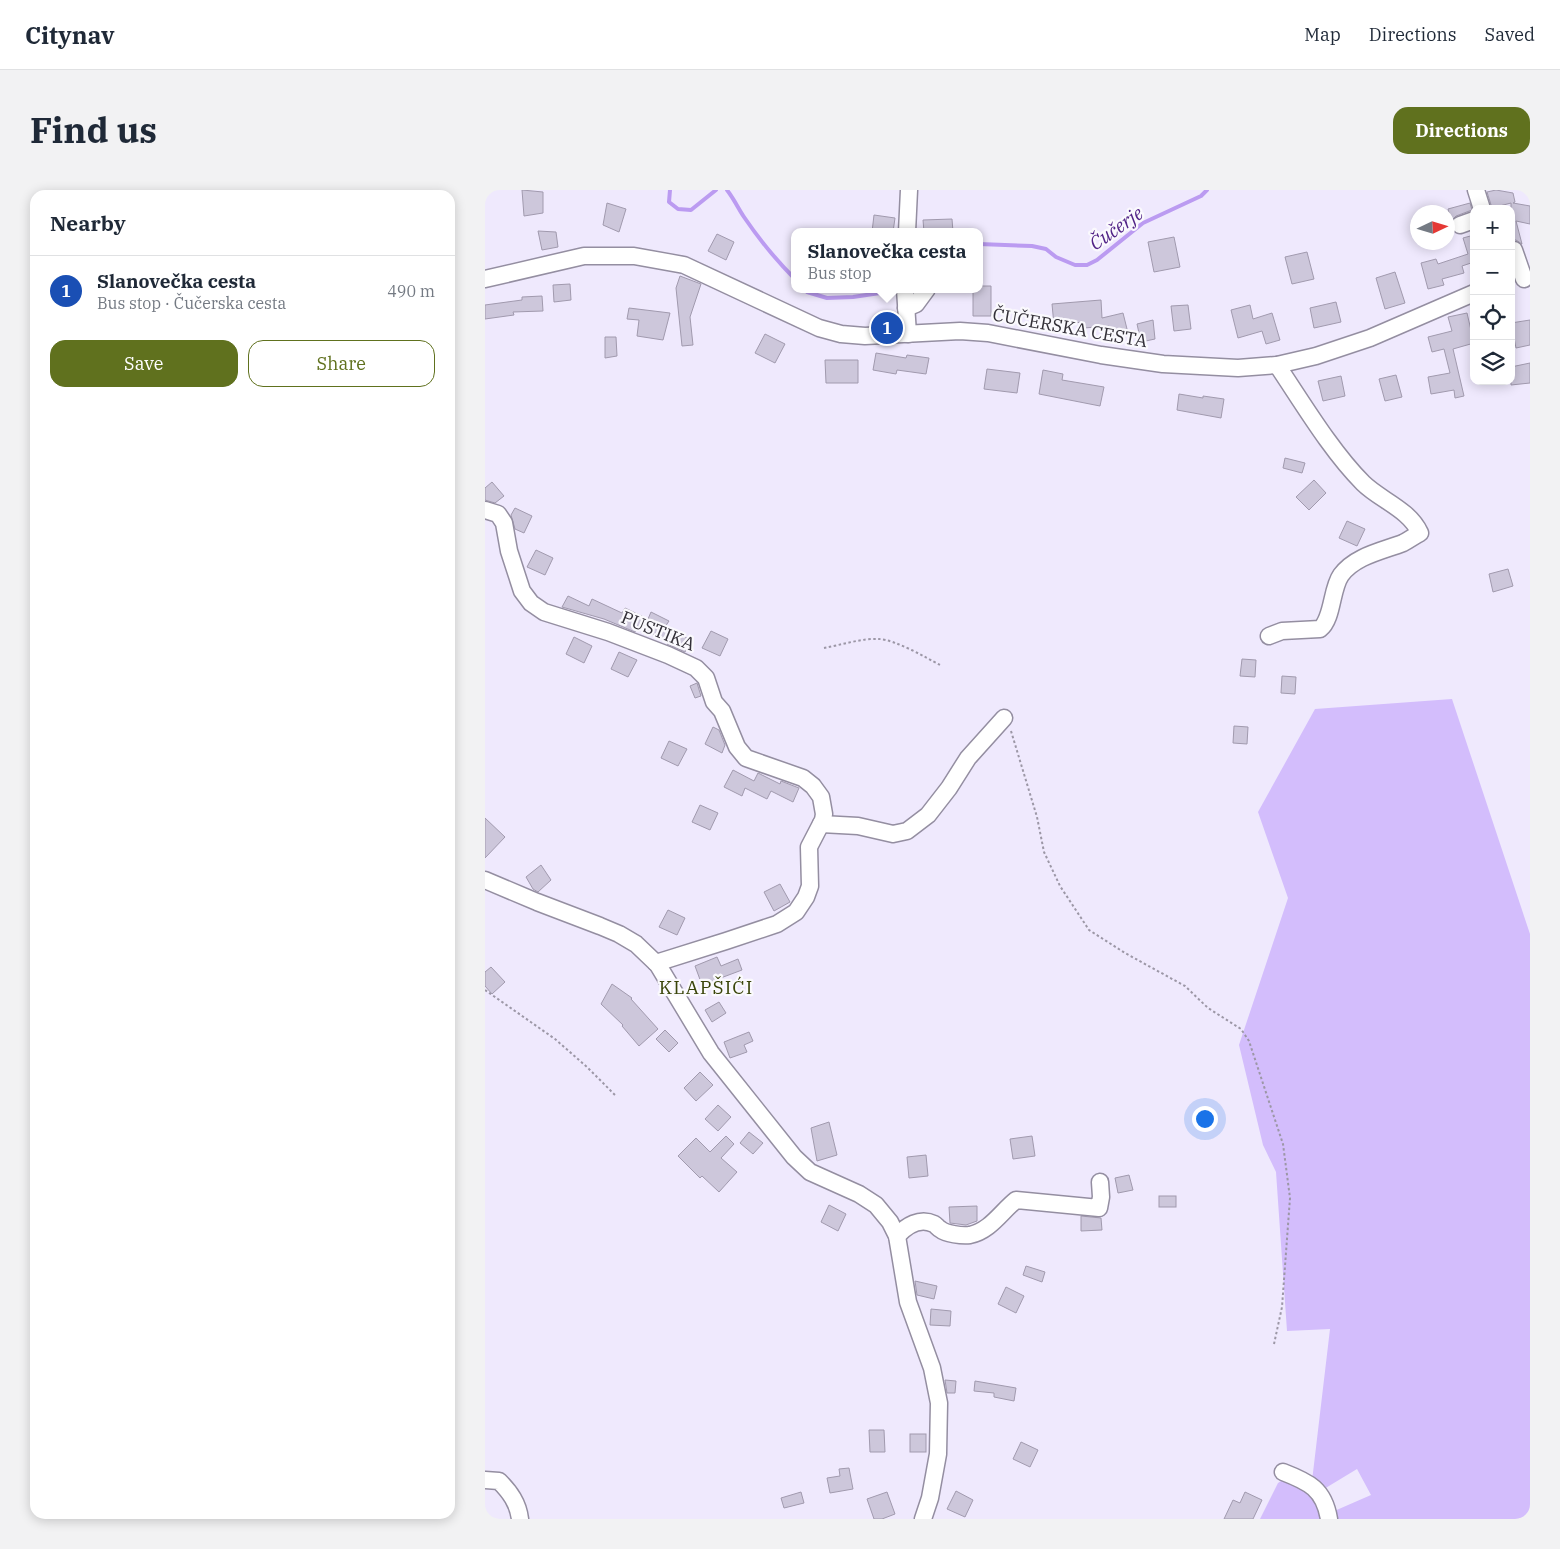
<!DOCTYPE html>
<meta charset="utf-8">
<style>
:root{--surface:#fff;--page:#f2f2f3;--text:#1f2937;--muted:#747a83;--line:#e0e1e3;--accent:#60711e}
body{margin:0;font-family:"IBM Plex Serif",serif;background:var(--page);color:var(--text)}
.controls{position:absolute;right:15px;top:15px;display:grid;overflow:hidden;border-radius:10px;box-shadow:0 2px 12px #0003}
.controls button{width:45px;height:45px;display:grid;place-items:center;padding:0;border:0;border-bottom:1px solid var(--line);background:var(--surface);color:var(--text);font:25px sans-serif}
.compass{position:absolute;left:925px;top:15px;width:45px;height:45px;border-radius:50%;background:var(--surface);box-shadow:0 2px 12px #0003;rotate:86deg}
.you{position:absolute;left:719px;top:928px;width:18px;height:18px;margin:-12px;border:4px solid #fff;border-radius:50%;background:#1a73e8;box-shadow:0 0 0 8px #1a73e833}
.badge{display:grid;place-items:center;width:32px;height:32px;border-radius:50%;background:var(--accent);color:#fff;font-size:16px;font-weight:700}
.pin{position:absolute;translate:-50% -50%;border:2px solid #fff;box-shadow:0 1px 5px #0006}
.popup{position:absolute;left:306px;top:38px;width:192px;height:65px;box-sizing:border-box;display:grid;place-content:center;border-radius:10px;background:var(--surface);filter:drop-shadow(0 1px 4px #0005);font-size:16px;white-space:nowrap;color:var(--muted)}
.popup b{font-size:19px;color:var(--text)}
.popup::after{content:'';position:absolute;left:50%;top:100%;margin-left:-10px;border:10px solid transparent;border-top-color:var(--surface)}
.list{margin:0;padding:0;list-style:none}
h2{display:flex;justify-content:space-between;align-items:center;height:65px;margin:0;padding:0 20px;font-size:21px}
h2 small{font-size:16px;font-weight:400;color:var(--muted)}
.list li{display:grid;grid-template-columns:32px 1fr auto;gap:15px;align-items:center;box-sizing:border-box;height:70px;padding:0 20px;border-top:1px solid var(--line)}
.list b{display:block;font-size:19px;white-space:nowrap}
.list p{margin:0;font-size:16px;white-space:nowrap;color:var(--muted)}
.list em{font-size:16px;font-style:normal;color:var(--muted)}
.actions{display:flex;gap:10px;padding:15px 20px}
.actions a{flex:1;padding:11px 0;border:1px solid var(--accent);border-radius:15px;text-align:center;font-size:18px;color:var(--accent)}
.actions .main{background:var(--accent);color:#fff}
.icon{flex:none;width:28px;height:28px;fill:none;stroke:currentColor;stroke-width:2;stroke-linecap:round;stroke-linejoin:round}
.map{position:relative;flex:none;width:1045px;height:1329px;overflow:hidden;border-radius:15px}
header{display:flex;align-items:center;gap:30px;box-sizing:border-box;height:70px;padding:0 25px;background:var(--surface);border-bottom:1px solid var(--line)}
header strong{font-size:24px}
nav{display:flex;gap:28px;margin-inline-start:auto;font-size:18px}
.intro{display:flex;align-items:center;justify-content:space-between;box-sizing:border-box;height:120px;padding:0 30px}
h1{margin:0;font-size:35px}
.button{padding:12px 22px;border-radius:15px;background:var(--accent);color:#fff;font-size:18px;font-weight:700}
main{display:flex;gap:30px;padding:0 30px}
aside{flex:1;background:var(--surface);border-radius:15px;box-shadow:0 2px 12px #0003}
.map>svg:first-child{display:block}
.green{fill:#d3bdfc}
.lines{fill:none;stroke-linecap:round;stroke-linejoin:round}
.stream{stroke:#bb9bf1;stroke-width:4}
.building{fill:#cdc7db;stroke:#a19aae}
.minor-casing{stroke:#948ea1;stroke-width:19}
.path{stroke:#9c97a6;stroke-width:2;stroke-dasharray:2.5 2.5;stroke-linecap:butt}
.minor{stroke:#fff;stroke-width:16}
.labels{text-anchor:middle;stroke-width:4.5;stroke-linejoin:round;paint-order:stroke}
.street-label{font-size:18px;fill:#333038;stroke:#faf9fd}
.water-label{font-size:19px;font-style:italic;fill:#522487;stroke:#faf9fd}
.neighbourhood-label{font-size:19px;letter-spacing:1px;fill:#3a450a;stroke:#faf9fd}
</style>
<header>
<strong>Citynav</strong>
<nav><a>Map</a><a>Directions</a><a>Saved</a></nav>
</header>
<div class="intro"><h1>Find us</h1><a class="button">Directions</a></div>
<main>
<aside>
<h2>Nearby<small></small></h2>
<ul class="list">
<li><span class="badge" style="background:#1a4fb4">1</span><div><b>Slanovečka cesta</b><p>Bus stop · Čučerska cesta</p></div><em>490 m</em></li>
</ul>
<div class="actions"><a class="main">Save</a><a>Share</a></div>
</aside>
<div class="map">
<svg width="1045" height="1329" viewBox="0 0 1045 1329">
<rect width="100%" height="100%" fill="#efe9fd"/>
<!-- green -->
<g class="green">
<polygon points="967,509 1045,744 1045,1329 849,1329 847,1322 886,1305 872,1279 839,1299 827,1291 845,1139 802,1141 791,982 778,955 754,855 803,708 773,622 830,519"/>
<polygon points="799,1289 828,1300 841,1329 775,1329 793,1293"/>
</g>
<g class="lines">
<!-- stream -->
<g class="stream">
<polyline points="185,0 184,12 193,19 206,20 231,0"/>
<path d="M242 0C249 9 253 18 259 27 274 49 291 70 310 89"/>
<polyline points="494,54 547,56 561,59 571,67 590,75 602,75 612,70 658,33 716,6 722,0"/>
<polyline points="320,99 322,102 342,108 368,107 415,100"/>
</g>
</g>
<!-- building -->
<g class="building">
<polygon points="37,0 58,2 58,23 39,26"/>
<polygon points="1011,0 1028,3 1030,12 1028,13 1045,16 1045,34 1031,31 1037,54 1031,50 1026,50 1026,13 1007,18 1002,2"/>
<polygon points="122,13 141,19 134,42 118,35"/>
<polygon points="985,13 987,20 971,26 966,31 963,19"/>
<polygon points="389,25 410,28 408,42 387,42"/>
<polygon points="467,29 468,42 439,42 438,30"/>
<polygon points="53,41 71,42 73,57 57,60"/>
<polygon points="232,44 249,52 241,70 223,61"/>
<polygon points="989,45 989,75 986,75 986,73 977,76 979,83 957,89 959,95 943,99 936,73 951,69 953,74 983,64 978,48"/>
<polygon points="689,47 695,77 669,82 663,52"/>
<polygon points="822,62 829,89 807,94 800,67"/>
<polygon points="910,82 920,113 900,119 891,88"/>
<polygon points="195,86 216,94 205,127 208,155 197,156 191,98"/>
<polygon points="85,94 86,110 69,112 68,95"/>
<polygon points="494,96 506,96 506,126 488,126 488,99 494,99"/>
<polygon points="57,106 58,121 28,122 29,125 0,129 0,115 37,110 37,107"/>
<polygon points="616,110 617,128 638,123 643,143 627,145 624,136 599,138 598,132 569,135 567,114"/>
<polygon points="851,112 856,132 829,138 825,118"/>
<polygon points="703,115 706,139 689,141 686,116"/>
<polygon points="765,115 768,129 787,123 795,150 781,154 777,141 753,148 746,120"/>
<polygon points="144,118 185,123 178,150 152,146 154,130 142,129"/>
<polygon points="982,123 989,153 968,159 979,206 970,208 969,200 946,204 943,187 965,183 959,159 947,162 943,147 967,141 963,127"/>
<polygon points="668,130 670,149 656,152 652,134"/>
<polygon points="1045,130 1045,155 1031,158 1026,133"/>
<polygon points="280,144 300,154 290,173 270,163"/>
<polygon points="120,147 131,147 132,166 120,168"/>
<polygon points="391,163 421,168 422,165 444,168 441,184 412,180 411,184 388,180"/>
<polygon points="340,170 373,170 373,193 341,193"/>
<polygon points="1045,173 1045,193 1026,195 1026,177"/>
<polygon points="502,179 535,183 532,203 499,199"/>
<polygon points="558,180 578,184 577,190 619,197 615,216 554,204"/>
<polygon points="911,185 917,207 900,211 894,189"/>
<polygon points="856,186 860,206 838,211 833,191"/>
<polygon points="694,204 718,208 718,206 739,209 736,228 692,220"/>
<polygon points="800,268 820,273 817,283 798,278"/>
<polygon points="829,290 841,303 824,320 811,307"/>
<polygon points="7,292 19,306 10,313 0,310 0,298"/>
<polygon points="30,318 47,326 39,343 30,339 26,325"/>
<polygon points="862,331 880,339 872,356 854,348"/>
<polygon points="51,360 68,368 60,385 42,377"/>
<polygon points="1023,379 1028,396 1008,402 1004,384"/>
<polygon points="83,406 104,416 107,409 137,423 140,418 163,429 166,422 184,431 180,437 206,450 200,462 182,454 184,452 152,436 150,442 119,429 77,417"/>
<polygon points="226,441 243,449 235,466 217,458"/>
<polygon points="89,447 107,456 99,473 81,464"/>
<polygon points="134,462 152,470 143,487 126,479"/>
<polygon points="757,469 771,470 770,487 755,486"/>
<polygon points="797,486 811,487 810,504 796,503"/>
<polygon points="212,493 216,506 210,508 205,496"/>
<polygon points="749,536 763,537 762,554 748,553"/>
<polygon points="228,537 234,540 240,555 237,563 220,554"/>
<polygon points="184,551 202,559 193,576 176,568"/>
<polygon points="248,580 269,591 273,583 295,594 296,591 314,598 308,612 286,601 282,609 260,598 257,606 239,597"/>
<polygon points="215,615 233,623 225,640 207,632"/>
<polygon points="0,628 20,647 0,668"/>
<polygon points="56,675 66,690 53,702 48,699 41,687"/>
<polygon points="295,694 305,712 289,721 279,702"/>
<polygon points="183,720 200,728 192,745 174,737"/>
<polygon points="232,767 236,776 253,769 257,780 217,795 210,776"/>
<polygon points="6,777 20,792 7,804 0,796 0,782"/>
<polygon points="127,794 147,808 146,809 173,839 154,856 137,836 138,835 116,814"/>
<polygon points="234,812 241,823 227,832 220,820"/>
<polygon points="180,840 193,853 184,862 171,849"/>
<polygon points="264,842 268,851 259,855 262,862 245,868 239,852"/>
<polygon points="215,882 228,895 211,911 199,898"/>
<polygon points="233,915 246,927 233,941 220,929"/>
<polygon points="344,932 352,965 332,971 326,938"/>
<polygon points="264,942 278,953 268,964 255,953"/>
<polygon points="241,946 249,954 236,968 252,982 234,1002 217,986 215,988 193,966 211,948 225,962"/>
<polygon points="547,946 550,966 528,969 525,949"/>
<polygon points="441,965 443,986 424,988 422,967"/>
<polygon points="644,985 648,1000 633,1003 630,988"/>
<rect x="674" y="1006" width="17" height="11"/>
<polygon points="344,1015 361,1024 353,1041 336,1032"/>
<polygon points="492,1016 492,1031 481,1035 465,1033 464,1017"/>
<polygon points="596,1026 616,1028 617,1040 596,1041"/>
<polygon points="541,1076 560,1082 557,1092 538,1085"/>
<polygon points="430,1091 452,1096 449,1109 432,1105"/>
<polygon points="521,1097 539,1106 531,1123 513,1114"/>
<polygon points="446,1119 466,1121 465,1136 445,1135"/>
<polygon points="460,1190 471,1191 470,1203 462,1203"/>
<polygon points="490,1191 531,1198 529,1211 509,1207 509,1203 489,1201"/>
<polygon points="384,1240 399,1240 400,1262 385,1262"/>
<rect x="425" y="1244" width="16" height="18"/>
<polygon points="536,1252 553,1260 545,1277 528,1269"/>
<polygon points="364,1278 368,1299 345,1303 342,1288 355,1286 354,1279"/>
<polygon points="471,1301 488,1310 480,1327 462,1319"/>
<polygon points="316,1302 319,1313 299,1318 296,1308"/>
<polygon points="402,1302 410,1324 397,1329 389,1329 382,1309"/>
<polygon points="760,1302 777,1310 768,1329 739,1329 748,1310 755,1313"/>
</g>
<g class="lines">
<!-- minor casing -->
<g class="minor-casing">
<g id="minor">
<polyline points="991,0 997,19"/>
<polyline points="975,35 989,30"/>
<polyline points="422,42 424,0"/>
<polyline points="1029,60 1039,89"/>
<polyline points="0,89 99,66 149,66 199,75 334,138 356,144 380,146 475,141 503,143 616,165 678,174 753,178 792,175 831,166 885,148 989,103"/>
<polyline points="420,99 423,144"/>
<polyline points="421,118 431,114 442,99"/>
<polyline points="0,320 13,324 19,333 24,361 37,401 46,413 59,422 123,442 183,465 211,478 221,488 229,512 237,521 252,557 261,568 318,588 328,596 336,607 339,624 338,630 324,657 325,696 321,707 311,722 292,734 241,751 171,773"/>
<path d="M784 446 797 441 835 439C848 429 846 399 856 385 870 366 897 361 918 353 924 350 929 346 935 343 924 319 895 310 878 293 846 261 817 212 792 175"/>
<polyline points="336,634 373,636 408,644 422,641 443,625 464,598 483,568 519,528"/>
<polyline points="0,690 52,712 115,736 134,744 151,754 173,775 226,863 309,967 325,982 374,1004 391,1015 405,1032 412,1046 423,1112 447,1178 454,1213 453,1264 445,1308 438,1329"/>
<path d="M412 1046C421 1036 435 1027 449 1034 451 1035 453 1038 455 1039 461 1044 477 1046 485 1045 505 1041 516 1022 531 1010L614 1018 616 1007 615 992"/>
<path d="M798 1282C824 1292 839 1299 844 1329"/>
<path d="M0 1290 14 1291C25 1302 33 1313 35 1329"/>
</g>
</g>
<!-- path -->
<g class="path">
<path d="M339 458C356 455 377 448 394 449 411 450 440 467 455 475"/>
<polyline points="526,541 552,627 559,662 575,696 604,740 640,763 700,796 723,818 756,839 764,851 798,954 805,1008 797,1117 789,1154"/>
<polyline points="0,800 70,849 102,877 130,905"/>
</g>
<!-- minor -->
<use href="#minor" class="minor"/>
</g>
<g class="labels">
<!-- street labels -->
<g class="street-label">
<text transform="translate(585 138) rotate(10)" y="6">ČUČERSKA CESTA</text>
<text transform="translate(173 441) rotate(22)" y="6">PUSTIKA</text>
</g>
<!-- water labels -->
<g class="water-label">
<text transform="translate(631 38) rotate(-35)" y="7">Čučerje</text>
</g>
<!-- neighbourhood labels -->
<g class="neighbourhood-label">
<text x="221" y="804">KLAPŠIĆI</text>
</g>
</g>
</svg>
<div class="controls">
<button>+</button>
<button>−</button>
<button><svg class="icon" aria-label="locate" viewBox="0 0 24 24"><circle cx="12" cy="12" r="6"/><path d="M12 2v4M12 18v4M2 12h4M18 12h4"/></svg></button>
<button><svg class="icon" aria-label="layers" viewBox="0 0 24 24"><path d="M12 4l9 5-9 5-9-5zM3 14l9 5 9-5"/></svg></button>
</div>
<svg class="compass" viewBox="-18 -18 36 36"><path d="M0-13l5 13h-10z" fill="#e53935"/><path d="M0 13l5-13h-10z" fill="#747a83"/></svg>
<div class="you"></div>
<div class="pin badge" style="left:402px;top:138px;background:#1a4fb4">1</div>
<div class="popup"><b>Slanovečka cesta</b>Bus stop</div>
</div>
</main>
